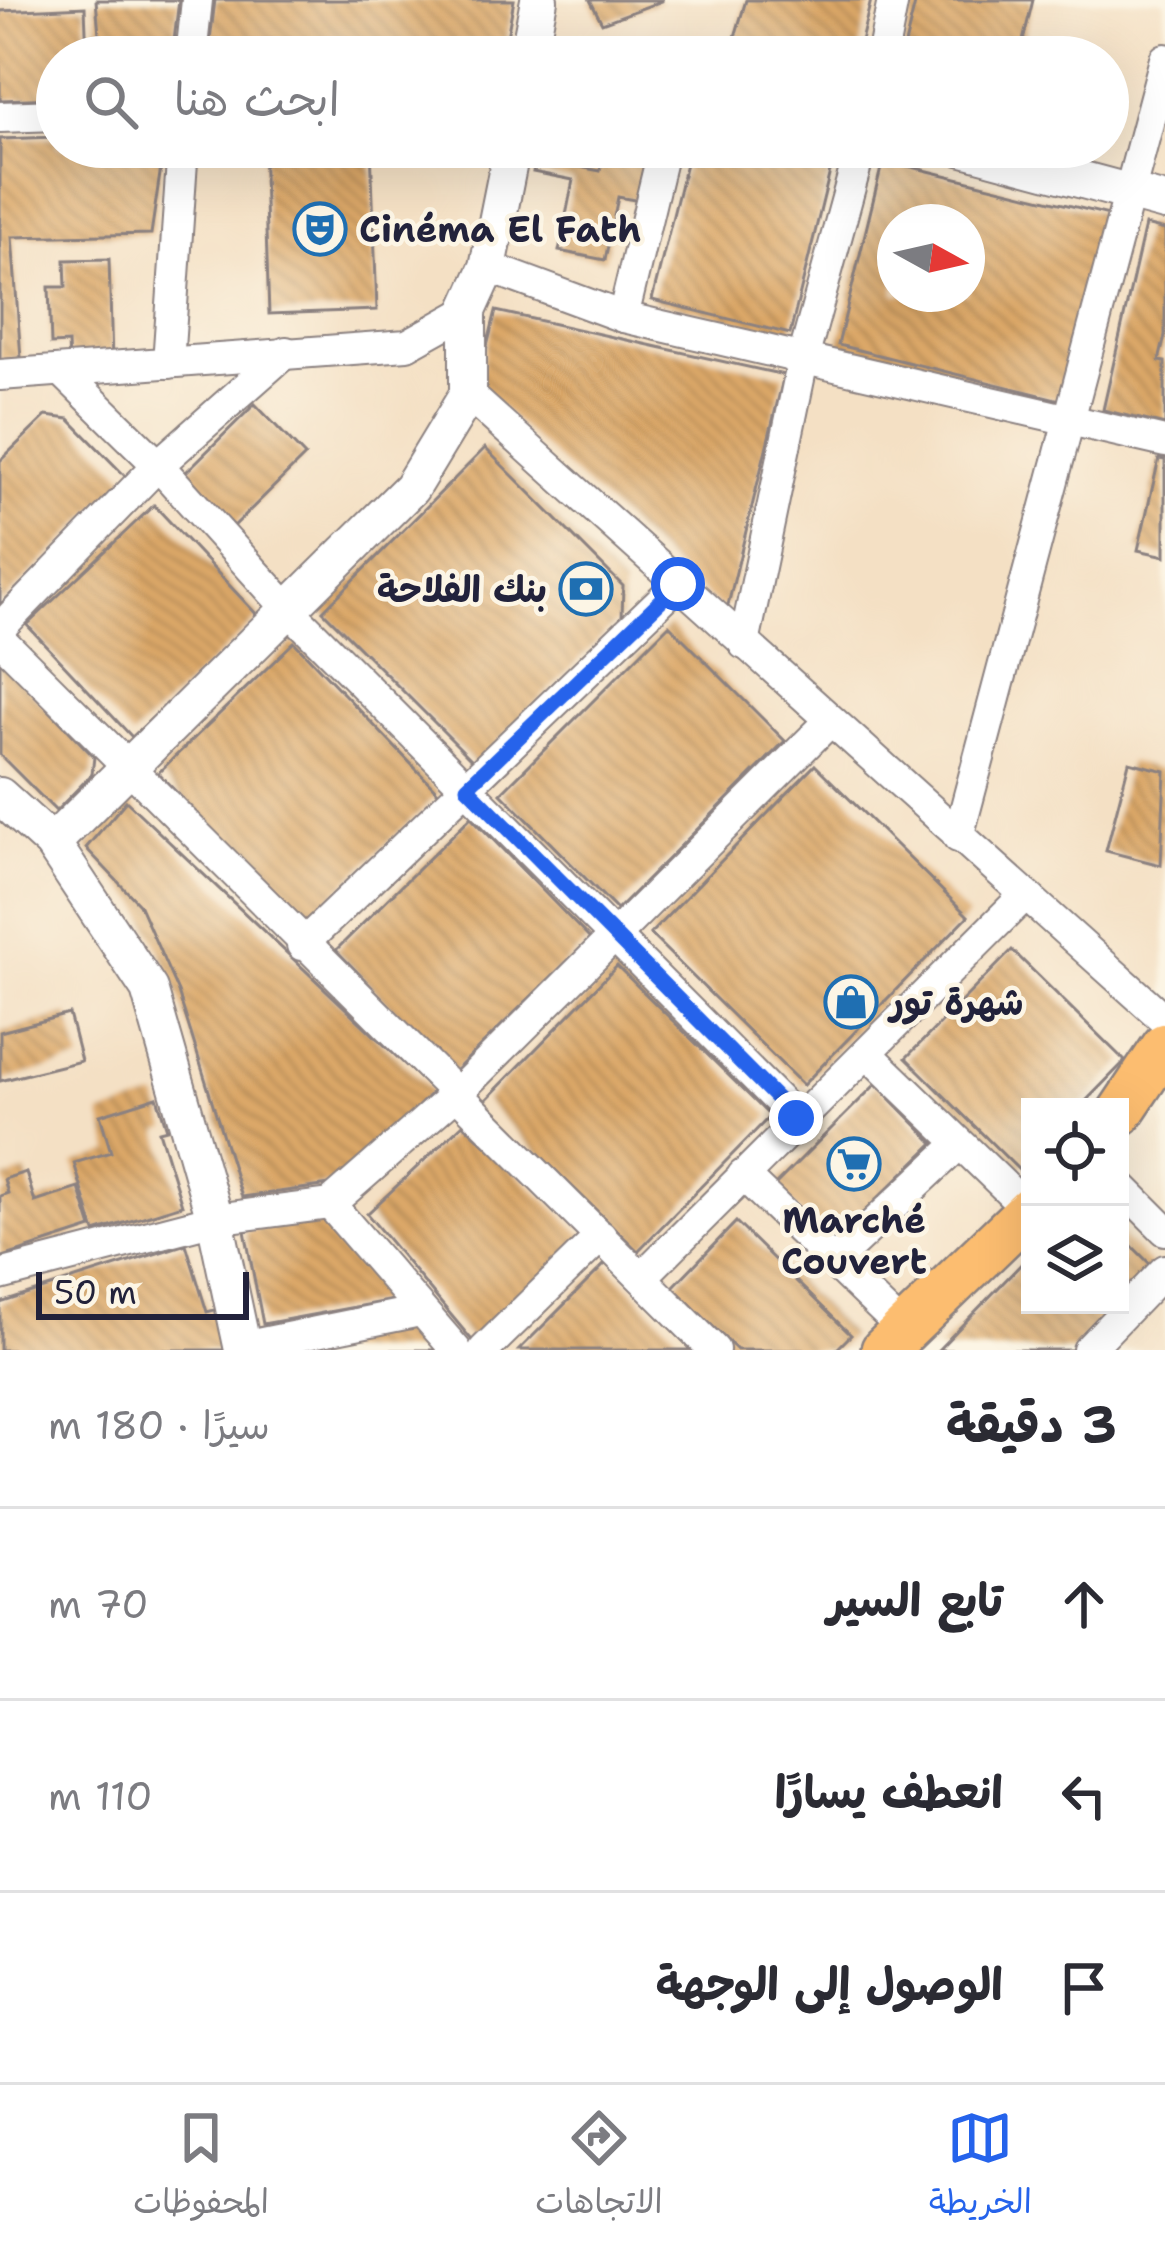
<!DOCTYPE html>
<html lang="ar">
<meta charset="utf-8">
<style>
:root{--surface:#fff;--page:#f2f2f3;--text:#2b2b33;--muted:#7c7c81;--line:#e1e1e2;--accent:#2563eb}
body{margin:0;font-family:"Shantell Sans","Playpen Sans Arabic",sans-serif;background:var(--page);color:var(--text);direction:rtl}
.controls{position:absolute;right:36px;bottom:36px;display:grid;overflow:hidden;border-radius:0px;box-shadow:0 12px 48px #0002}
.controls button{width:108px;height:108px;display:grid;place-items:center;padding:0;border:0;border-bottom:3px solid var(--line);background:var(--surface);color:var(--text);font:60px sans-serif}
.compass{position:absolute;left:877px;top:204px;width:108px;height:108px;border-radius:50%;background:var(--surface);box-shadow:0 12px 48px #0002;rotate:98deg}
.scale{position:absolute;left:36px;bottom:30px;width:213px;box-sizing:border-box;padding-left:12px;border:6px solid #22223b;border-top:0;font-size:33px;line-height:42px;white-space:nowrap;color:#22223b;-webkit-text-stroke:9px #fcf5e5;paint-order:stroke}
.stop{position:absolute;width:36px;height:36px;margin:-27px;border:9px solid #2563eb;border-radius:50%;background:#fff}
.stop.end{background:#2563eb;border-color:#fff;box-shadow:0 3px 12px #0008}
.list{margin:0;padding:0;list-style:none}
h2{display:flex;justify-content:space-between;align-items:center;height:156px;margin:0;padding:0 48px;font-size:51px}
h2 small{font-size:39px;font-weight:400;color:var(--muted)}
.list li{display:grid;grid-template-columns:78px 1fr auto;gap:36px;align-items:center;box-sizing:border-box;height:192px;padding:0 48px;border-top:3px solid var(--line)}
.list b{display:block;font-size:45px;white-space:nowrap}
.list em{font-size:39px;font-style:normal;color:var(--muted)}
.icon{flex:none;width:66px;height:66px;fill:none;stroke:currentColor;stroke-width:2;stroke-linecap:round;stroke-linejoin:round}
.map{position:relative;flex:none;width:1165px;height:1350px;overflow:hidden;direction:ltr}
.search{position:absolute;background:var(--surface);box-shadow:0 12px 48px #0002;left:36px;right:36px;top:36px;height:132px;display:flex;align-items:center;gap:30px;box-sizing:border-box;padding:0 42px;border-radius:66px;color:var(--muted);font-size:45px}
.sheet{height:732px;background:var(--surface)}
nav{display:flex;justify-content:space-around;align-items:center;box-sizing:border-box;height:168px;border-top:3px solid var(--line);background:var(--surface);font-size:33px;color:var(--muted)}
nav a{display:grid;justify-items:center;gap:6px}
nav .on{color:var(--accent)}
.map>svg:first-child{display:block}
.building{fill:url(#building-back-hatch);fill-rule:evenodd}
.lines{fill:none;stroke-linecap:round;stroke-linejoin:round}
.minor-casing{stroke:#8b8180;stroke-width:34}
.tertiary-casing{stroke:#8b8180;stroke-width:40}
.primary-casing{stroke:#8b8180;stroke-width:50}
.minor{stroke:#fff;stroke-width:30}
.tertiary{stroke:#fff;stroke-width:36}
.primary{stroke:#fcbd6f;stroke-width:45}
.route{stroke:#2563eb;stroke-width:15}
.labels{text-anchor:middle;stroke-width:9;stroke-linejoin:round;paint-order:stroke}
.poi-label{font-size:36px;font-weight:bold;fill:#22223b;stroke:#fcf5e5;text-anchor:start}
</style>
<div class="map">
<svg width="1165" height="1350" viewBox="0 0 1165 1350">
<defs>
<pattern id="building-back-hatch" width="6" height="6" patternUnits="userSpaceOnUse" patternTransform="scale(3)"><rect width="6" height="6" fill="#dba767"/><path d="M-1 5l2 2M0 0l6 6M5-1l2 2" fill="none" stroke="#b18856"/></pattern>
</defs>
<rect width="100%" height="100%" fill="#fcf5e5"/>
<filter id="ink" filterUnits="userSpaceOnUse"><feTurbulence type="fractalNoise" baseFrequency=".00833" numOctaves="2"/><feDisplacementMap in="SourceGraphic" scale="24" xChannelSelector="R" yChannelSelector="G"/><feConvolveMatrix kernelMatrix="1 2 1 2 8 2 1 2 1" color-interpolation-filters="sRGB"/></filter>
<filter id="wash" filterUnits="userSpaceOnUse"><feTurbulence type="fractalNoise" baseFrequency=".004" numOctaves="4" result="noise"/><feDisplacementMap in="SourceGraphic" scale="48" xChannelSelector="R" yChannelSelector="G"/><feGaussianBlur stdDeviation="2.7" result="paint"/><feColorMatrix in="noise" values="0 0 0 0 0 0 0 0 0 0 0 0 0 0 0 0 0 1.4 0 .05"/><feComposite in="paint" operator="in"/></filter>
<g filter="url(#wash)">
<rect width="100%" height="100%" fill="#f4e0c4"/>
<g id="blocks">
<!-- building -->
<g class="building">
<polygon points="96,0 179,0 172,57 101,57"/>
<polygon points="215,0 514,0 506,42 425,43 424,57 208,57"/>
<polygon points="590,0 662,0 662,1 602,23"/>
<polygon points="746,0 871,0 857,57 729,57"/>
<polygon points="916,0 1033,0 1019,57 902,57"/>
<polygon points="85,7 87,57 57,57 57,98 0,100 0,11"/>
<polygon points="57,137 57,147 164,147 151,234 12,237 21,358 0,360 0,139"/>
<polygon points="263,147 371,147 377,310 269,314"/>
<polygon points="538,147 579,147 575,166 600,171 605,147 651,147 640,201 618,197 605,260 559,251 573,180 533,172"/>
<polygon points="690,147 835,151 790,334 652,300"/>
<path d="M883 160 1109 215 1064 401 838 345ZM895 222H967V294H895Z"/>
<polygon points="1145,225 1165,230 1165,336 1159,361 1165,362 1165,425 1103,410"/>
<polygon points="109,259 112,362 69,364 68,343 51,344 49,287 66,287 65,260"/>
<polygon points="496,311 784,375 728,605 720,608 477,386"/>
<polygon points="255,404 305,456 234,526 184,474"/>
<polygon points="46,416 69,419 127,478 0,605 0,461"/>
<polygon points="485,448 623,586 622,617 476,764 323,611"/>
<polygon points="1159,459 1165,460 1165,556 1138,550"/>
<polygon points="154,505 259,617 132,737 27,625"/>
<polygon points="669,625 785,741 617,910 501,793"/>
<polygon points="294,642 439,793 303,924 158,773"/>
<polygon points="0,659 94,757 92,774 56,811 0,755"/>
<polygon points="1129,762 1165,771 1161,865 1106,851"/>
<polygon points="815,765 968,916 803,1085 650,934"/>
<polygon points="126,801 433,1091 344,1183 242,1197 178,992 139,904 86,848"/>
<polygon points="471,817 590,939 454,1072 336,950"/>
<polygon points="1012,950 1125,1061 1080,1107 1030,1107 1030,1158 1019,1170 906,1058"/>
<polygon points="617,966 770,1116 638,1251 485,1101"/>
<polygon points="69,1014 81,1061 0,1081 0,1032"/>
<polygon points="876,1084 934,1143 831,1244 774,1186"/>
<polygon points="157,1097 167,1129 159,1131 182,1205 95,1232 74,1163 111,1152 100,1115"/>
<polygon points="463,1124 586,1238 476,1345 367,1214"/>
<polygon points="26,1172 35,1202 79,1188 92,1228 0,1258 0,1196 8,1193 4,1179"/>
<polygon points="330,1213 398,1299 263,1324 245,1231"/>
<polygon points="736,1222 851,1335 836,1350 737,1350 673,1287"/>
<polygon points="1120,1234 1153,1267 1120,1302"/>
<polygon points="186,1244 207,1312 218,1309 229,1350 0,1350 0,1303"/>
<polygon points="1030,1255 1030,1305 1117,1305 1073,1350 938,1350"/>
<polygon points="606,1263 692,1350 519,1350"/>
<polygon points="415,1319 443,1350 315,1350 315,1349"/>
</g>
</g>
</g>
<g filter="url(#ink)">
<use href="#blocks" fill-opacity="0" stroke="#8b8180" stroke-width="3"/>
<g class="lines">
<!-- minor casing -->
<g class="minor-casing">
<g id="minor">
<polyline points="191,57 197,0"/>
<polyline points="882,57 893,0"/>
<polyline points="0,117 57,115"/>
<polyline points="488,267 623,317 1165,442"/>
<polyline points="623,317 664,147"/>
<polyline points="168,363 183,147"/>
<polyline points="64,373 158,465 288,609 796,1118"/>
<polyline points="0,375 407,345 468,311"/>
<polyline points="468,394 1165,1020"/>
<polyline points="0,628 158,465 286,352"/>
<polyline points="0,639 714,1350"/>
<polyline points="744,644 804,355 861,147"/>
<polyline points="958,837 1165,59"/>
<polyline points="302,945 678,584"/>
<polyline points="867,1053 1029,1210"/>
<polyline points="743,1175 905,1331"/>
<polyline points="1120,1185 1165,1230"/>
<polyline points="330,1204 456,1350"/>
<polyline points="833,1262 957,1146"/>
<polyline points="0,1275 215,1219 330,1204 458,1092 830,721"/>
<polyline points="643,1276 1024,896"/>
<polyline points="242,1347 420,1311"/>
<polyline points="484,1350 601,1236"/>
<polyline points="1088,1350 1165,1270"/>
</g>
</g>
<!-- tertiary casing -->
<g class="tertiary-casing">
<g id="tertiary">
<polyline points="528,57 539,0"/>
<polyline points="960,147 1165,202"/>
<polyline points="0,796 52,843 149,989 215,1219 243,1350"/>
<polyline points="52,843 411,488 468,394 468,311 488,267 512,147"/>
</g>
</g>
<!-- primary casing -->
<g class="primary-casing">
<g id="primary">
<polyline points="1120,1113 1165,1046"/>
<polyline points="884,1350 1030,1209"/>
</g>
</g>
<!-- minor -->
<use href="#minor" class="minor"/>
<!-- tertiary -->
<use href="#tertiary" class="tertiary"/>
<!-- primary -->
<use href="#primary" class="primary"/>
</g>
</g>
<g class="lines" filter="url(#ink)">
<!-- route -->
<polyline class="route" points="678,584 467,787 796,1118"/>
</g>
<!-- icons -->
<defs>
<g id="theatre-ring" transform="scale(2.7)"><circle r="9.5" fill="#fcf5e5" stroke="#1f6fb2" stroke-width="1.5"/><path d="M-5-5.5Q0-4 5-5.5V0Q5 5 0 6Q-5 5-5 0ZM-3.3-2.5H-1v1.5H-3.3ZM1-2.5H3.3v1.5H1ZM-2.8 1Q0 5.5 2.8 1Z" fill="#1f6fb2"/></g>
<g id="bank-ring" transform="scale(2.7)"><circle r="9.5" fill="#fcf5e5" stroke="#1f6fb2" stroke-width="1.5"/><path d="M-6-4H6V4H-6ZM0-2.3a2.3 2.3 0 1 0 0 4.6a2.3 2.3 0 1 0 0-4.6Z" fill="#1f6fb2"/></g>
<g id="shop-ring" transform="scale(2.7)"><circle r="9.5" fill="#fcf5e5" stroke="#1f6fb2" stroke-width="1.5"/><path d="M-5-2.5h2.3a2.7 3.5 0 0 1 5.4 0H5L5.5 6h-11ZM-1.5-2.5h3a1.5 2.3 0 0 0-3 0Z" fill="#1f6fb2"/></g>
<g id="supermarket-ring" transform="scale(2.7)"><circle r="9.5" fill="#fcf5e5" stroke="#1f6fb2" stroke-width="1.5"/><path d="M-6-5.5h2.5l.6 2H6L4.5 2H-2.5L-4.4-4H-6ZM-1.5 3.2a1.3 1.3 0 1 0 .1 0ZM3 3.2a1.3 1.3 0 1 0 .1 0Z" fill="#1f6fb2"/></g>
</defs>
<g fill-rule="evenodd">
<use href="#theatre-ring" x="320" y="229"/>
<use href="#bank-ring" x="586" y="589"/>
<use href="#shop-ring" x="851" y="1002"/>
<use href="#supermarket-ring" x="854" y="1164"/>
</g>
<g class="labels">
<!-- poi labels -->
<g class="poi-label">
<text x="359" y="242">Cinéma El Fath</text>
<text x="547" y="602" text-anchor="end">بنك الفلاحة</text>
<text x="890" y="1015">شهرة تور</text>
<text x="854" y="1233" text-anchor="middle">Marché<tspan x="854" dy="41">Couvert</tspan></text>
</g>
</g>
</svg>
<div class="controls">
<button><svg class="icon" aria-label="locate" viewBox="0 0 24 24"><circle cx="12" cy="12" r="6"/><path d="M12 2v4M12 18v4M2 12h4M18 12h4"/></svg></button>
<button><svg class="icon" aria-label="layers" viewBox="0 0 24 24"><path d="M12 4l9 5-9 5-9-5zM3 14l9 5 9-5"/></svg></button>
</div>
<svg class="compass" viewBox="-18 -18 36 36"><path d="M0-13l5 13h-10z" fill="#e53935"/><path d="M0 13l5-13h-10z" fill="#7c7c81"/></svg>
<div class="scale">50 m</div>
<div class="stop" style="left:678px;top:584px"></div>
<div class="stop end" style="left:796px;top:1118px"></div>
<div class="search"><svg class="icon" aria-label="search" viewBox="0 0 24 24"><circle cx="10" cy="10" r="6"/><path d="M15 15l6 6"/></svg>ابحث هنا</div>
</div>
<section class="sheet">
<h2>3 دقيقة<small>سيرًا · 180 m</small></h2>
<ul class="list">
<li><svg class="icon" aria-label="ahead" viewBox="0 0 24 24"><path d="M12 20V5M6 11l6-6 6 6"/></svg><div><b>تابع السير</b></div><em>70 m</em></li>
<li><svg class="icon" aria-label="left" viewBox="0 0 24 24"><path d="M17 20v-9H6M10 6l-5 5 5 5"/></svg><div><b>انعطف يسارًا</b></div><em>110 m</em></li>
<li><svg class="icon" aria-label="arrive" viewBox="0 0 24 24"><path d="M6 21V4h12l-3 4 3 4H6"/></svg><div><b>الوصول إلى الوجهة</b></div></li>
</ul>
</section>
<nav>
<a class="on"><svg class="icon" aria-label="map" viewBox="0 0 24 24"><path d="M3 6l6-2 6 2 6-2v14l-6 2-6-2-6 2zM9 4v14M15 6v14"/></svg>الخريطة</a>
<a><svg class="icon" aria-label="directions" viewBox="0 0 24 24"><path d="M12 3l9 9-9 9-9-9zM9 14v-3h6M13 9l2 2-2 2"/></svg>الاتجاهات</a>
<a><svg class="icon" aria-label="saved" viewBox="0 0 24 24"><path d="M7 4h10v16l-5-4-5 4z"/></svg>المحفوظات</a>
</nav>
